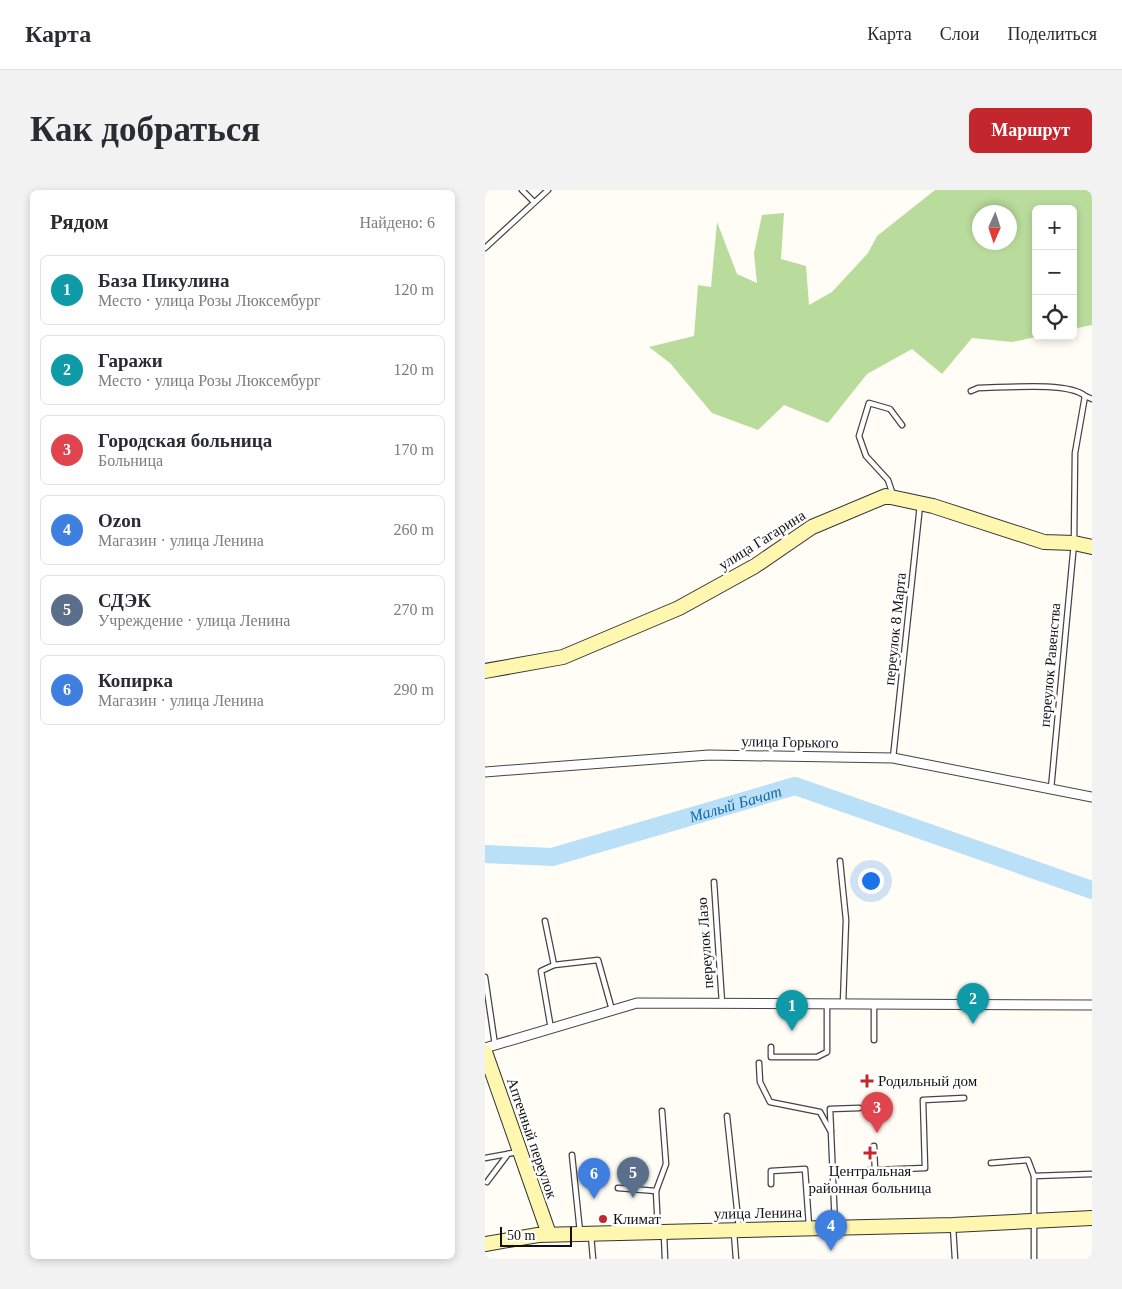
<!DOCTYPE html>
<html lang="ru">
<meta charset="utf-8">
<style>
:root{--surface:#fff;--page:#f2f2f3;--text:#2b2b33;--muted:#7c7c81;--line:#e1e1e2;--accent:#c4262e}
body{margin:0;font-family:"Times New Roman",serif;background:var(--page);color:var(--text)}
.controls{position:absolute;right:15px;top:15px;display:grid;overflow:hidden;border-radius:8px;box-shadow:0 2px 8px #0003}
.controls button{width:45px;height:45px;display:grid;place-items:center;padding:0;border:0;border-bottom:1px solid var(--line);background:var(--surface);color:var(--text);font:25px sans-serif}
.compass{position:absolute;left:487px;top:15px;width:45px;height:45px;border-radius:50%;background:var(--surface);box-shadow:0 2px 8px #0003;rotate:183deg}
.scale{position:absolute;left:15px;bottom:12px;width:72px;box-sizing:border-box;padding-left:5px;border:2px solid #111;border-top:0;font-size:14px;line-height:18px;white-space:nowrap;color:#111;-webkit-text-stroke:4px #fff;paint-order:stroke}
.you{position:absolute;left:385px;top:690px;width:18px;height:18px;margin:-12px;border:4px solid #fff;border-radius:50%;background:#1a73e8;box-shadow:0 0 0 8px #1a73e833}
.badge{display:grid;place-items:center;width:32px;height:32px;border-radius:50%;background:var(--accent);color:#fff;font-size:16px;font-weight:700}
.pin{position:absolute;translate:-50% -41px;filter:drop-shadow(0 1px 2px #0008)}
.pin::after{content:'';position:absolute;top:26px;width:18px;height:15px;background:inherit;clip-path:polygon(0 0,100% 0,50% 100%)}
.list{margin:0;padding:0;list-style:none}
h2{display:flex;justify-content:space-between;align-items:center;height:65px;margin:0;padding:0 20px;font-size:21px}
h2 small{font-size:16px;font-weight:400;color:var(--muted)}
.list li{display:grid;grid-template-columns:32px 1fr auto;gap:15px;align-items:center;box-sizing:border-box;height:70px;margin:0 10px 10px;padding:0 10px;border:1px solid var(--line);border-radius:8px}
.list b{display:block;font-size:19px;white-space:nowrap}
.list p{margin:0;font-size:16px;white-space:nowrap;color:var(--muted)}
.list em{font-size:16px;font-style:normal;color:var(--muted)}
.icon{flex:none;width:28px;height:28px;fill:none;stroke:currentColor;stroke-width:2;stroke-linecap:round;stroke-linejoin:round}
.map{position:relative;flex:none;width:607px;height:1069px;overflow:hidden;border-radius:8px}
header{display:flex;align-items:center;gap:30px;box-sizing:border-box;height:70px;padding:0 25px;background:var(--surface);border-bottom:1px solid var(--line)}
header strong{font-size:24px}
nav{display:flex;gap:28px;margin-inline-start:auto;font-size:18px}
.intro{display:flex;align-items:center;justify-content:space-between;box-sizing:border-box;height:120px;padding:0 30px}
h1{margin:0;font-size:35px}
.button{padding:12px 22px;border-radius:8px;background:var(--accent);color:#fff;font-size:18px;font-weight:700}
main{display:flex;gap:30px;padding:0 30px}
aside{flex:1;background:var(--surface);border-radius:8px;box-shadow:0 2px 8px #0003}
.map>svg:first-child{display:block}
.forest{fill:#b9dc9c;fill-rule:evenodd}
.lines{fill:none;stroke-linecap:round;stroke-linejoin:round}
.river{stroke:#b9e0f7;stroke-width:18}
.lane-casing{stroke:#444;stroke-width:7}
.street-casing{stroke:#444;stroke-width:11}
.secondary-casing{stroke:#333;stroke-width:16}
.lane{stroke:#fff;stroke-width:4.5}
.street{stroke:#fff;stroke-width:9}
.secondary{stroke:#fff6b0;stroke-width:14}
.poi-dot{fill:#c4262e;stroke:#fff;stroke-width:2}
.labels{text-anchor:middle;stroke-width:5;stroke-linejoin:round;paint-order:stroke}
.street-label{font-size:15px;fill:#111;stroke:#fff}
.poi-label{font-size:15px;fill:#111;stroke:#fff;text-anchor:start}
.water-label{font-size:16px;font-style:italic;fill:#1768a6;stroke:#fff}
</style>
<header>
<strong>Карта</strong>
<nav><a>Карта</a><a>Слои</a><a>Поделиться</a></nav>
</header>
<div class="intro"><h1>Как добраться</h1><a class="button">Маршрут</a></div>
<main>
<aside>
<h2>Рядом<small>Найдено: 6</small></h2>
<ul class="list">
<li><span class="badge" style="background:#0f9aa8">1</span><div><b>База Пикулина</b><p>Место · улица Розы Люксембург</p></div><em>120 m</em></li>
<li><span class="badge" style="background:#0f9aa8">2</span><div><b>Гаражи</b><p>Место · улица Розы Люксембург</p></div><em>120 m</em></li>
<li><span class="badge" style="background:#e0444e">3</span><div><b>Городская больница</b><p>Больница</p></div><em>170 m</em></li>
<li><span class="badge" style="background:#3f7fe0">4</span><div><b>Ozon</b><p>Магазин · улица Ленина</p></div><em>260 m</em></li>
<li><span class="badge" style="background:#5c6f8a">5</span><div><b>СДЭК</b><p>Учреждение · улица Ленина</p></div><em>270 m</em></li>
<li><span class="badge" style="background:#3f7fe0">6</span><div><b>Копирка</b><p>Магазин · улица Ленина</p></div><em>290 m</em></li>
</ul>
</aside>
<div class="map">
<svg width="607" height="1069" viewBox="0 0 607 1069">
<rect width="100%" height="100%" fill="#fffdf5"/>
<!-- forest -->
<path class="forest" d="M450 0H607V135L588 139V19H551V146H555L527 152 487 148 457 184 427 159 382 184 343 233 299 215 273 240 227 223 185 173 164 157 209 146 213 95 226 97 232 32 252 84 272 93 269 63 277 25 299 23 296 69 321 76 324 115 347 102 383 63 392 46ZM494 22H524V52H494Z"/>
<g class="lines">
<!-- river -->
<path class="river" id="s1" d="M0 664 67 667 310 596 607 700"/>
<!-- lane casing -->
<g class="lane-casing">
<g id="lane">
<polyline points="37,0 49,12"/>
<polyline points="0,58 63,0"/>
<path d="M486 201 493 198C517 198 583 191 600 206"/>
<polyline points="408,305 403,290 381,266 374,246 384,213 405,219 417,235"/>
<polyline points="408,568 435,315"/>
<polyline points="566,599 589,353 590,263 600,206 607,209"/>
<polyline points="355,671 361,730 358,813"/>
<polyline points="229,692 237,813"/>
<polyline points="60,731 69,775"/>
<polyline points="0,787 10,855"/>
<polyline points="389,814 389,850"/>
<polyline points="66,839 56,781 69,775 113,770 127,820"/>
<polyline points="286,857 286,867 332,867 342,862 342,814"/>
<polyline points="274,873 275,892 285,912 335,922 346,942 350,1036"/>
<polyline points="242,926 254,1038"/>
<polyline points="346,941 345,919 374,918"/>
<polyline points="87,965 95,1042"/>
<polyline points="0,968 33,962"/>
<polyline points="506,973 543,970 549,986"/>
<polyline points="390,980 440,978 438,910 479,908"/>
<polyline points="348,982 390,980 389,956"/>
<polyline points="2,992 23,964"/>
<polyline points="286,994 286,981 320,979 324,1036"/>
<polyline points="133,998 171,1001"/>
<polyline points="468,1037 470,1069"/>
<polyline points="173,1040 171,1001 181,974 177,921"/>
<polyline points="249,1043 251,1069"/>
<polyline points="106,1045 108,1069"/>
<polyline points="179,1045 180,1069"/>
<polyline points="549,1069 549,986 607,984"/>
</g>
</g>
<!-- street casing -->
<g class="street-casing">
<g id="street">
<polyline points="0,582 224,565 408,568 607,607"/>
<polyline points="0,858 152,813 607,815"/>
</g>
</g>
<!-- secondary casing -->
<g class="secondary-casing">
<g id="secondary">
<polyline points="0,481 78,467 194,418 270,376 327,337 401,306 448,316 559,352 589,353 607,357"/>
<polyline points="0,862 64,1044"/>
<polyline points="0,1054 53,1045 468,1035 607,1028"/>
</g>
</g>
<!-- lane -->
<use href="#lane" class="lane"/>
<!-- street -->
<use href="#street" class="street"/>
<!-- secondary -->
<use href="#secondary" class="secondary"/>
</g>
<!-- markers -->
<g class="poi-dot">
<path d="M379.5 883.5h5v5h5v5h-5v5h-5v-5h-5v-5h5z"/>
<path d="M382.5 955.5h5v5h5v5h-5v5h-5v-5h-5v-5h5z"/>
<circle cx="118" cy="1029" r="5"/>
</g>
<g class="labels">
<!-- street labels -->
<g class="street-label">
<text transform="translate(277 350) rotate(-32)" y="5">улица Гагарина</text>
<text transform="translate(410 439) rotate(-84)" y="5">переулок 8 Марта</text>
<text transform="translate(565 475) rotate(-85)" y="5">переулок Равенства</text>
<text transform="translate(305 552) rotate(1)" y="5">улица Горького</text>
<text transform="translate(220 753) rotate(-94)" y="5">переулок Лазо</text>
<text transform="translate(47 948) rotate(71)" y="5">Аптечный переулок</text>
<text transform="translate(273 1023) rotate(-1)" y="5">улица Ленина</text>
</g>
<!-- poi labels -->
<g class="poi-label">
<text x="393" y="896">Родильный дом</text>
<text x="385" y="986" text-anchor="middle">Центральная<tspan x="385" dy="17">районная больница</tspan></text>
<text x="128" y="1034">Климат</text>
</g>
<!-- water labels -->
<g class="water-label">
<text dy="6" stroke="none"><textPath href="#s1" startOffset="258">Малый Бачат</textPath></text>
</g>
</g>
</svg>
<div class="controls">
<button>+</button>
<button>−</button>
<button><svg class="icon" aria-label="locate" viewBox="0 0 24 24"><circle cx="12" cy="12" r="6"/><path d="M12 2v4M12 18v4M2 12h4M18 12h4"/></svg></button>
</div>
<svg class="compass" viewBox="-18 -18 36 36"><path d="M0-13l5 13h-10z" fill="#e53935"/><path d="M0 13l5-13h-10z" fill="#7c7c81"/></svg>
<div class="scale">50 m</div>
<div class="you"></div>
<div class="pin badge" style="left:307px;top:841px;background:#0f9aa8">1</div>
<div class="pin badge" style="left:488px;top:834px;background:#0f9aa8">2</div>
<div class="pin badge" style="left:392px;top:943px;background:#e0444e">3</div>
<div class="pin badge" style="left:346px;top:1061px;background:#3f7fe0">4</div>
<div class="pin badge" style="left:148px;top:1008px;background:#5c6f8a">5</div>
<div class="pin badge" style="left:109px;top:1009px;background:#3f7fe0">6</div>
</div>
</main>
